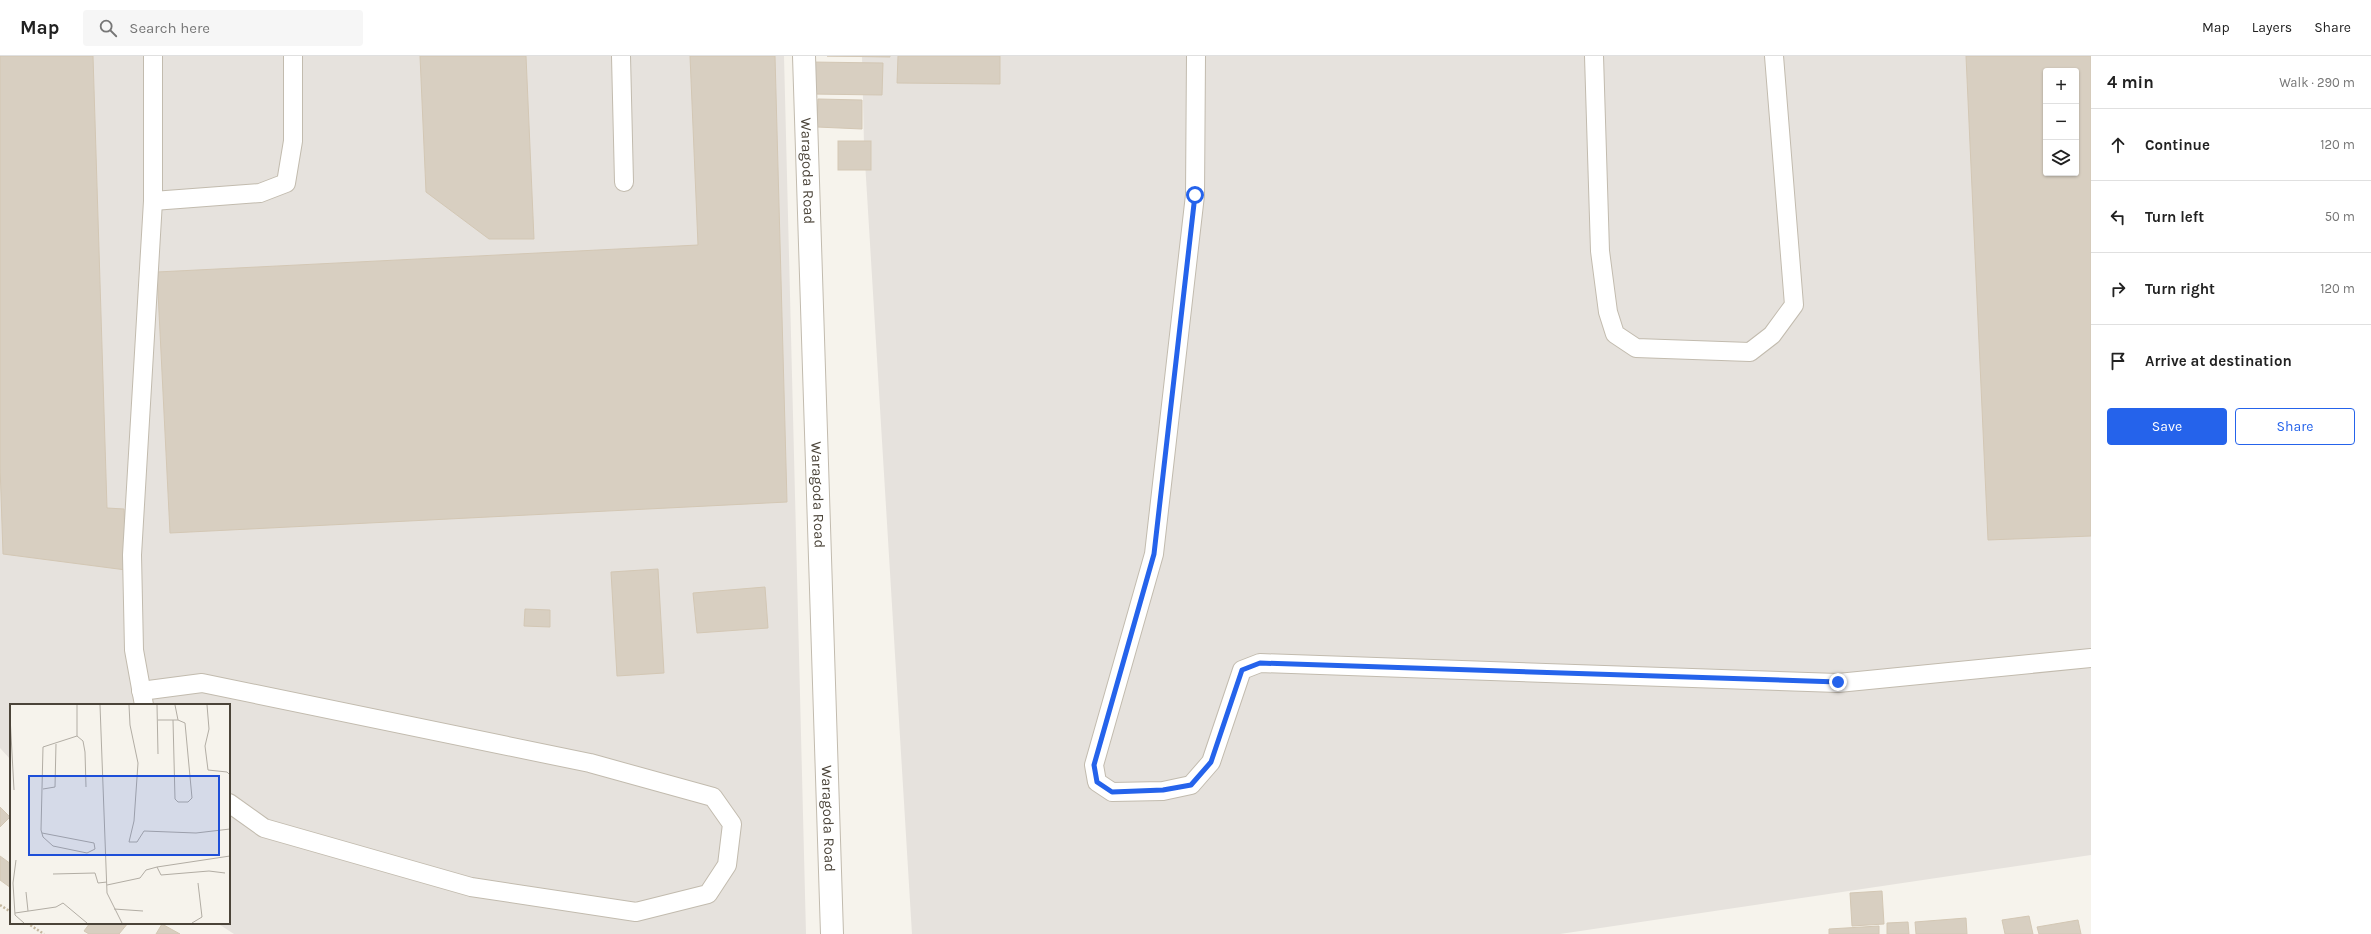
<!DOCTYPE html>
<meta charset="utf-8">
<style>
:root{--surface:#fff;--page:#f6f6f6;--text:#222;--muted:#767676;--line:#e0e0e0;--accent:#2563eb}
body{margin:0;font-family:Karla,sans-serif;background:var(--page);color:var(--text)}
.controls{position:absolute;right:12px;top:12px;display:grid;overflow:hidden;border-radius:4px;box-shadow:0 1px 3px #0004}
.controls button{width:36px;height:36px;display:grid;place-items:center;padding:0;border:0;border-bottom:1px solid var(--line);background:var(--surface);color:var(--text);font:20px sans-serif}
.stop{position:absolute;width:12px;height:12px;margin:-9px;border:3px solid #2563eb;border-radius:50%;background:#fff}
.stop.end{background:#2563eb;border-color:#fff;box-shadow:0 1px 4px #0008}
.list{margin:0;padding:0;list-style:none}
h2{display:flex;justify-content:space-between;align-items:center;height:52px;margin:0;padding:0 16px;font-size:17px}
h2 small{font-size:13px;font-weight:400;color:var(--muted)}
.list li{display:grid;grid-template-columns:26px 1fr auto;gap:12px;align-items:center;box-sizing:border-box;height:72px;padding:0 16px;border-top:1px solid var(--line)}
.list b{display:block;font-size:15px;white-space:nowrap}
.list em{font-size:13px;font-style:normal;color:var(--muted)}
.actions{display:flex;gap:8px;padding:12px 16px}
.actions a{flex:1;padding:9px 0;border:1px solid var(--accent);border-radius:4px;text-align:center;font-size:14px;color:var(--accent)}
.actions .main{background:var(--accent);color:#fff}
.icon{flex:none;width:22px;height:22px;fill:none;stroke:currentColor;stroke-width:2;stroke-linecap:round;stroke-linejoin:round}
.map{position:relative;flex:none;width:2091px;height:878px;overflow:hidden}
header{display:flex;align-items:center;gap:24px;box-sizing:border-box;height:56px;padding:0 20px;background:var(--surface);border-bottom:1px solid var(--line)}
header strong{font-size:19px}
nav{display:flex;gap:22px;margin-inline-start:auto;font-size:14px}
.search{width:280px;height:36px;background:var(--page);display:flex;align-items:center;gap:10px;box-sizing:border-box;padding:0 14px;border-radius:4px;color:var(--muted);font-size:15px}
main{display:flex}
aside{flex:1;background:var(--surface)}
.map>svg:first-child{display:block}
.industrial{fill:#e6e2dd;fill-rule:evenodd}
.building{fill:#d8cfc1;stroke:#d3c7b4;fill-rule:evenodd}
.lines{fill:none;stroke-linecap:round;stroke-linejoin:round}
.lane-casing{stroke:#c2bbae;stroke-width:20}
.street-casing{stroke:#c2bbae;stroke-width:24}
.path{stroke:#c4b79f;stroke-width:2.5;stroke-dasharray:2 2;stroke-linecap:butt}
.lane{stroke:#fff;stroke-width:18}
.street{stroke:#fff;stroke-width:22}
.route{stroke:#2563eb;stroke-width:5}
.labels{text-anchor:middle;stroke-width:4;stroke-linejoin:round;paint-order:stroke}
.street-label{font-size:15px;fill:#4b4439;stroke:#fff}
.inset-road{fill:none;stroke:#b2ada4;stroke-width:1}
.view{fill:#1d4ed8;fill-opacity:0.15;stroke:#1d4ed8;stroke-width:2}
.inset-edge{fill:none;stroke:#4b4439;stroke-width:2}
</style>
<header>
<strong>Map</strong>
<div class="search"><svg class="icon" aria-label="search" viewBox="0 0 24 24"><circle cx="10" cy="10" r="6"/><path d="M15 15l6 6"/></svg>Search here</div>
<nav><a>Map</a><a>Layers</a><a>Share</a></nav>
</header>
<main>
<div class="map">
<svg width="2091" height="878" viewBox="0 0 2091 878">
<rect width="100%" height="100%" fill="#f6f3ec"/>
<!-- industrial -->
<g class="industrial">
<polygon points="0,0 784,0 806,878 234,878 217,867 229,867 229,649 11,649 11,704 0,692"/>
<path d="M862 0H2091V799L1560 878H912L864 89ZM2046 15H2076V117H2046Z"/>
</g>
<!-- building -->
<g class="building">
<polygon points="0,0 93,0 107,452 124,453 126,514 3,498 0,409"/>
<polygon points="420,0 526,0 534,183 489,183 426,136"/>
<polygon points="690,0 775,0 787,446 170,477 157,216 698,189"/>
<polygon points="827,0 890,0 890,1"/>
<polygon points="898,0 1000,0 1000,28 897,27"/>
<path d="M1966 0H2091V480L1988 484ZM2046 15H2076V117H2046Z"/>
<polygon points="811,6 883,7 882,39 811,38"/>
<polygon points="818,43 862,44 862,73 817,71"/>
<rect x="838" y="85" width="33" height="29"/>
<polygon points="658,513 664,617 617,620 611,516"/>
<polygon points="765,531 768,572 697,577 693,537"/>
<polygon points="525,553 550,554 550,571 524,570"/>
<polygon points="0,751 10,761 0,771"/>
<polygon points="0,800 11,808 11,832 0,824"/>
<polygon points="1882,835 1884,868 1852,870 1850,837"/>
<polygon points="2029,860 2033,878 2005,878 2002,864"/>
<polygon points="1966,862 1967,878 1916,878 1915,866"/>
<polygon points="2078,864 2081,878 2039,878 2037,871"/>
<polygon points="1908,866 1909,878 1887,878 1887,867"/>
<polygon points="90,867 128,867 119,878 89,878 84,875"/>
<polygon points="162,868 180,878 156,878"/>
<polygon points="1879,870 1879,878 1829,878 1829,873"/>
</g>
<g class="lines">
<!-- lane casing -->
<g class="lane-casing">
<g id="lane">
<polyline points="621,0 624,126"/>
<polyline points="1196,0 1195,139 1154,498 1094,709 1097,726 1112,736 1163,735 1191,729 1211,706 1242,614 1260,607 1838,627 2091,602"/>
<polyline points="1594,0 1600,195 1608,256 1615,278 1636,292 1750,296 1772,279 1794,249 1774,0"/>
<polyline points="153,145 260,137 286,127 293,85 293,0"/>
<polyline points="141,635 202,627 590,707 713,741 732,768 727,809 708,838 636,856 471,831 264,772 229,747"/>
<polyline points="144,649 134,594 132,499 153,145 153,0"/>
</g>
</g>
<!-- street casing -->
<g class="street-casing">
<g id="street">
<path id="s1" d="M804 0 832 878"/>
</g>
</g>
<!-- path -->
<g class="path">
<polyline points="0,849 11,856"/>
<polyline points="27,867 44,878"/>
</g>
<!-- lane -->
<use href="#lane" class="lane"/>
<!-- street -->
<use href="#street" class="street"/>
</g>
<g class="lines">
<!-- route -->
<polyline class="route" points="1195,139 1154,498 1094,709 1097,726 1112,736 1163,734 1191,729 1211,706 1242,614 1260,607 1838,626"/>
</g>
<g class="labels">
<!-- street labels -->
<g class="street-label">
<text dy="5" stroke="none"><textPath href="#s1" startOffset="115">Waragoda Road</textPath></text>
<text dy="5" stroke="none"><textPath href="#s1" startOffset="439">Waragoda Road</textPath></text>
<text dy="5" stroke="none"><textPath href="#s1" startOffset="763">Waragoda Road</textPath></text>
</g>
</g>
<!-- overview -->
<g transform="translate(10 648)">
<rect width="220" height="220" fill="#f6f3ec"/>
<path class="inset-road" d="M90 1 97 189 112 219M119 1 120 21 128 59 124 117 119 138H127L134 127 186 129 220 125M147 1 148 50M165 1 168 16M197 1 199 25 195 42 198 66 217 68 220 71M0 12 4 86M148 16H168L175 19 182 94 178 98H168L165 95 163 16M67 32 73 37 75 48 76 83M33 85 45 83 46 40M32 129 84 139 85 145 77 149 43 142 33 133 31 126 33 43 67 32V1M6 156 3 179 5 211 14 219M147 163 151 171 199 167 215 169M43 170 85 169 88 179 97 178M97 181 130 174 136 166 147 163 220 152M16 188 18 207M104 205 133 207M5 209 46 203 53 199 77 219M182 219 192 213 188 179"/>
<path class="view" d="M19 72H209V151H19Z"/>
<rect width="220" height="220" class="inset-edge"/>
</g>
</svg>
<div class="controls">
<button>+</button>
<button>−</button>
<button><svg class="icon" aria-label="layers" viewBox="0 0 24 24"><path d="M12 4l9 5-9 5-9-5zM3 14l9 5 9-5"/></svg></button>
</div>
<div class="stop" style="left:1195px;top:139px"></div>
<div class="stop end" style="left:1838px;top:626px"></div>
</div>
<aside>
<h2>4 min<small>Walk · 290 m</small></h2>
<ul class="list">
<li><svg class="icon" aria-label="ahead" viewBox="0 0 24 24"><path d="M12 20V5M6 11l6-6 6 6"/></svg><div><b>Continue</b></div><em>120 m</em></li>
<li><svg class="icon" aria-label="left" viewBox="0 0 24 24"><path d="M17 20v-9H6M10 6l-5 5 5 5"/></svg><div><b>Turn left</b></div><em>50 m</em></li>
<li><svg class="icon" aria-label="right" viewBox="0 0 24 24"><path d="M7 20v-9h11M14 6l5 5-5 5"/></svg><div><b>Turn right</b></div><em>120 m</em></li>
<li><svg class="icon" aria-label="arrive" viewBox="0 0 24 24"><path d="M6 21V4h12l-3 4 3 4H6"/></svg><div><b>Arrive at destination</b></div></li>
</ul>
<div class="actions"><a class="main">Save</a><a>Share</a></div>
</aside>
</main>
